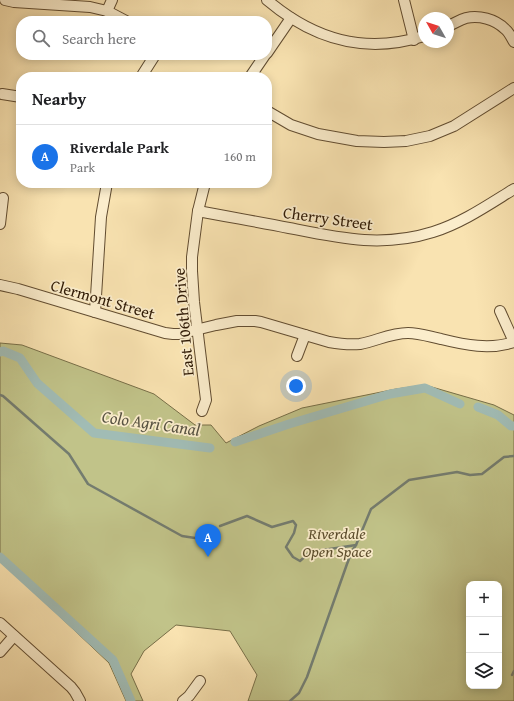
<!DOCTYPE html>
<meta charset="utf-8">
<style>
:root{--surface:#fff;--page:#f2f2f2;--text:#202124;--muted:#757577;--line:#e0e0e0;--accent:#1a73e8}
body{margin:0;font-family:"Gentium Book Plus",serif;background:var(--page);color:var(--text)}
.controls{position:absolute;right:12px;bottom:12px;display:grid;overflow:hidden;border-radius:8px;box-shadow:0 2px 10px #0003}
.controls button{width:36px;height:36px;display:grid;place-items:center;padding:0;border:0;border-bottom:1px solid var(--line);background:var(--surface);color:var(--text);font:20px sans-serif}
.compass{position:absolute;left:418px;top:12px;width:36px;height:36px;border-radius:50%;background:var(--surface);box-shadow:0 2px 10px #0003;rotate:309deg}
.you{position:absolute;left:296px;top:386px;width:14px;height:14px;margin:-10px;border:3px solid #fff;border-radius:50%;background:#1a73e8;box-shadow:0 0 0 6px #1a73e833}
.badge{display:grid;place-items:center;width:26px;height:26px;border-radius:50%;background:var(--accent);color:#fff;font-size:13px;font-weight:700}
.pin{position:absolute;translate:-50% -33px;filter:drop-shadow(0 1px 2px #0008)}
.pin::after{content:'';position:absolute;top:21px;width:14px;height:12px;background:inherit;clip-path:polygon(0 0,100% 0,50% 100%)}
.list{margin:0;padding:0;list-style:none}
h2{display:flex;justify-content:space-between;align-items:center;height:52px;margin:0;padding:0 16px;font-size:17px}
h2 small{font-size:13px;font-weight:400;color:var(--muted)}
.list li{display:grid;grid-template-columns:26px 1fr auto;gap:12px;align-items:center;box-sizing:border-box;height:64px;padding:0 16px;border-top:1px solid var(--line)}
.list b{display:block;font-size:15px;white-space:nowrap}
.list p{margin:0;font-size:13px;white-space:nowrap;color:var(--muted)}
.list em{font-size:13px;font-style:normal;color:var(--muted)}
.icon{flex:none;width:22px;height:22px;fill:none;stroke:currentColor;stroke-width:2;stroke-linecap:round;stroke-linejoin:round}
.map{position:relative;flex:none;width:514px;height:701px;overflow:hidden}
.search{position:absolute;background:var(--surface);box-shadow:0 2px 10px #0003;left:16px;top:16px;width:256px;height:44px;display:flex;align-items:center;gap:10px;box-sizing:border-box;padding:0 14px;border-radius:16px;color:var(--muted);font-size:15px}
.panel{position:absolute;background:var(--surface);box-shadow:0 2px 10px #0003;left:16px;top:72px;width:256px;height:116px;border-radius:16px}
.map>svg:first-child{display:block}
.green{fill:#c1c389;stroke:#786f48;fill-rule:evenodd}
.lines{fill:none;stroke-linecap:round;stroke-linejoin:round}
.stream{stroke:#747c6f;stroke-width:2.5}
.canal{stroke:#a1bcb5;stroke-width:9}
.minor-casing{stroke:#624d31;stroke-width:12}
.minor{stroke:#fbedcc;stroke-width:10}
.labels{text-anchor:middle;stroke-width:3.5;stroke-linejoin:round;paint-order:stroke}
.street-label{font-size:16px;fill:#301b06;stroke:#fbedcc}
.park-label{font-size:16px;font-style:italic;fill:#5c4d2d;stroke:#fbedcc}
.water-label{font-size:17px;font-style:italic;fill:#585343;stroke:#fbedcc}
</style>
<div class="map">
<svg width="514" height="701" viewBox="0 0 514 701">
<rect width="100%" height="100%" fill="#f9e3b1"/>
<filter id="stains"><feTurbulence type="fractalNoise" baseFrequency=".005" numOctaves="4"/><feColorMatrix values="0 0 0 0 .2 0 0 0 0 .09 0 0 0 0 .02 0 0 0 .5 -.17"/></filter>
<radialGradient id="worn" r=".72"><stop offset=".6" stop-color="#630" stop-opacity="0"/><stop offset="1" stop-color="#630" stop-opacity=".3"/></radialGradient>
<!-- green -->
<path class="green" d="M0 343 22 345 154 394 195 425H211L226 443 259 426 302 408 396 389 425 385 494 405 514 415V701H248L257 675 230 631 176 625 144 651 131 674 143 701H126L109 663 0 560ZM469 584H499V686H469Z"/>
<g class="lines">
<!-- stream -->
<g class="stream">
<polyline points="0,395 3,396 69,454 88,484 182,536 195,538 210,533"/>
<polyline points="220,526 247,516 272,527 293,521 296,525 294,533 286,547 293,557 300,561 310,552 356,545 371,509 409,480 457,472 470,475 482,474 504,457 514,456"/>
<polyline points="512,675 514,671"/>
<polyline points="290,701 299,693 307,677 347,564 352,551 356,545"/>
</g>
<!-- canal -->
<g class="canal">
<polyline points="0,352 3,351 20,358 37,383 94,433 210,448"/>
<polyline points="478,407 498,415 511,426 514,426"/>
<polyline points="235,442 289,424 390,394 425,388 460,404"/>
<polyline points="0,557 113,660 131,701"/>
</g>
<!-- minor casing -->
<g class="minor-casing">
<g id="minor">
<polyline points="5,0 14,2 90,7 107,11 126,21"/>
<path d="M267 0C313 39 364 55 424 36"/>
<polyline points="404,0 414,40"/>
<polyline points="107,11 112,0"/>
<path d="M448 26C454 24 459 20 466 18 479 15 495 19 505 29 509 32 511 37 514 42"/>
<polyline points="267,53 291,18"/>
<polyline points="141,77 155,55"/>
<polyline points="250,77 265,55"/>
<polyline points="2,94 21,97"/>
<polyline points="267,111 291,125 318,134 357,141 384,142 406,141 430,136 454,126 514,88"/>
<path d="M198 211C229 217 259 222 289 228 339 238 382 248 433 232 462 223 488 205 514 189"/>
<polyline points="0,224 3,198"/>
<path d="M0 285 18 289 165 333 173 334H179L216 325 237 321H255L261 322 329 342C340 344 350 345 360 344 376 341 391 333 408 333 419 333 431 337 441 339 465 345 490 350 514 342"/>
<polyline points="500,311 514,342"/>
<polyline points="95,312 101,217 107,183"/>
<polyline points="297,356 305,335"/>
<polyline points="202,411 206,400 194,302 192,271 192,257 198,211 205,183"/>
<polyline points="0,623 71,687 75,692 80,701"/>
<polyline points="0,652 14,636"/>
<polyline points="183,701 189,696 200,681"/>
</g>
</g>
<!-- minor -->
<use href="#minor" class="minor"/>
</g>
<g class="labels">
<!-- street labels -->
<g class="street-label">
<text transform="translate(328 218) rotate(8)" y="6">Cherry Street</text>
<text transform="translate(103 299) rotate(16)" y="6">Clermont Street</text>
<text transform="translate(183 322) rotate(-95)" y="6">East 106th Drive</text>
</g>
<!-- park labels -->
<g class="park-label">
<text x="337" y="539">Riverdale<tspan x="337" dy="18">Open Space</tspan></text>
</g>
<!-- water labels -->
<g class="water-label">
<text transform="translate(151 423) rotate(8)" y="6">Colo Agri Canal</text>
</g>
</g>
<rect width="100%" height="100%" filter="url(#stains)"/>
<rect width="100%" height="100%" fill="url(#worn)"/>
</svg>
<div class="controls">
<button>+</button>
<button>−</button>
<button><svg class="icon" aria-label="layers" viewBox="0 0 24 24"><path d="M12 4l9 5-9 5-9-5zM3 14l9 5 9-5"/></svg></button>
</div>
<svg class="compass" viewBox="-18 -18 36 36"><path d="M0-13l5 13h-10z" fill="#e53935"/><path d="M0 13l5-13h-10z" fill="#757577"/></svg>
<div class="you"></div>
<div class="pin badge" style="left:208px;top:557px">A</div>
<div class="search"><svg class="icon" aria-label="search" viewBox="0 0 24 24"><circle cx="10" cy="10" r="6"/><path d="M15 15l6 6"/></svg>Search here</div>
<section class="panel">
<h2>Nearby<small></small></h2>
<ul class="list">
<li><span class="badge">A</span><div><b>Riverdale Park</b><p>Park</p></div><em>160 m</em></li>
</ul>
</section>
</div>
